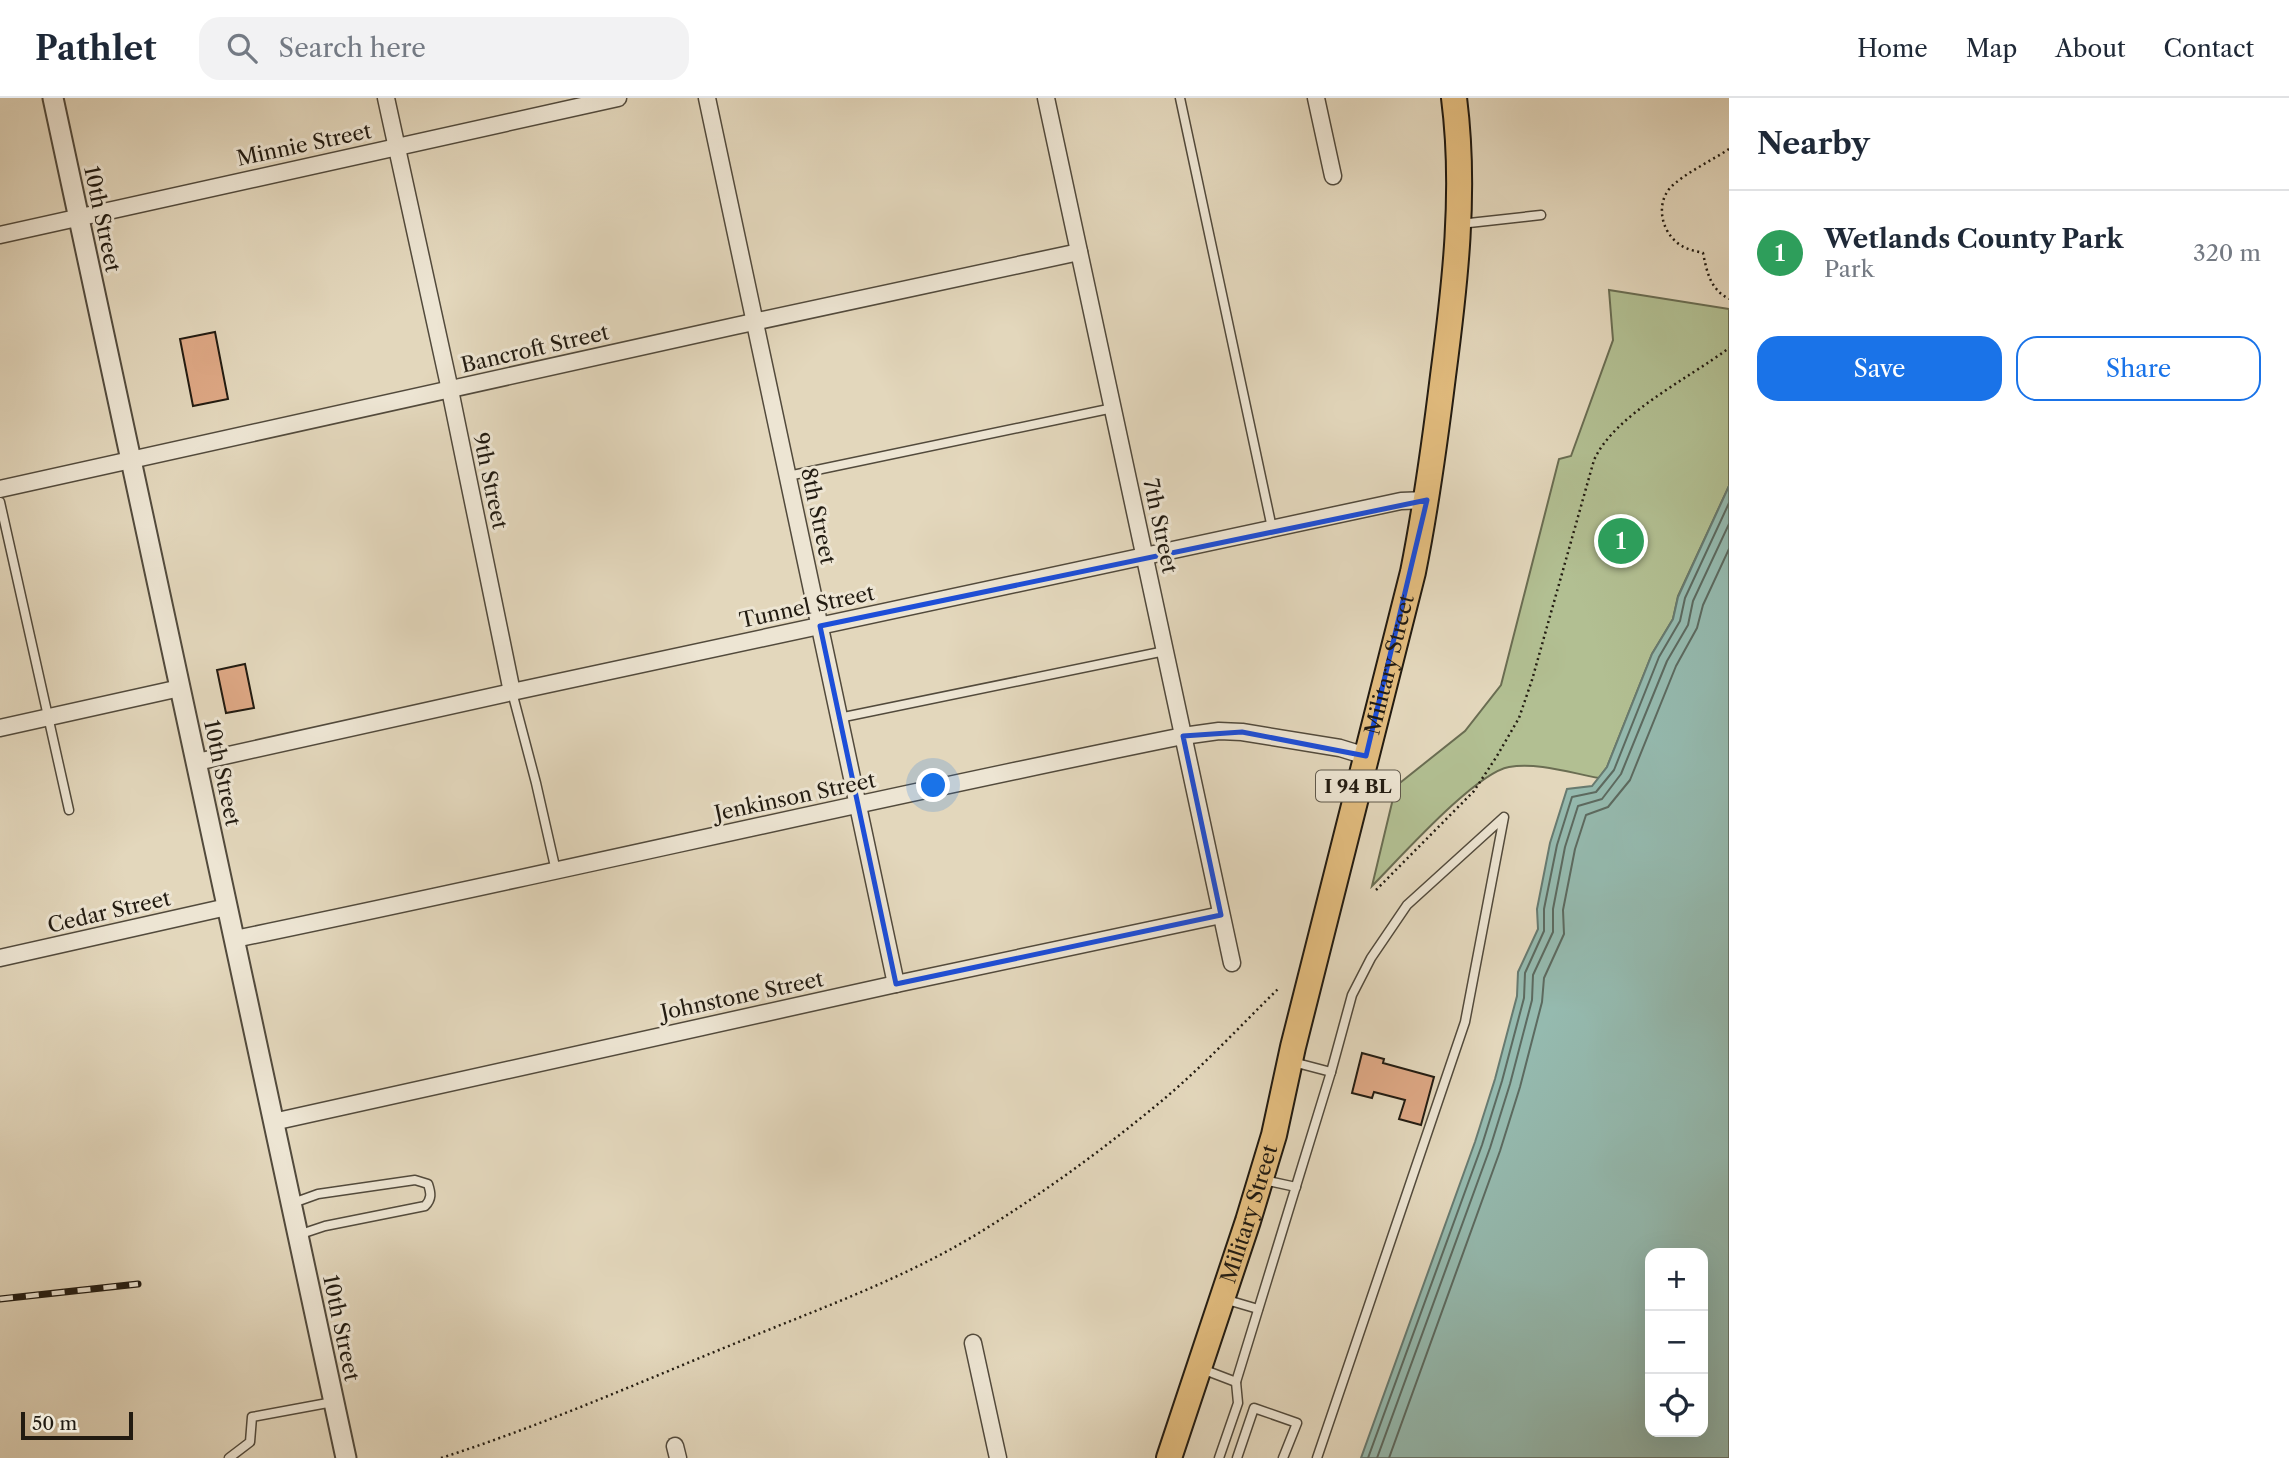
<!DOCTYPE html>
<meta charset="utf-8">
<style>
:root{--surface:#fff;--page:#f2f2f3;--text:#1f2937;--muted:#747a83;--line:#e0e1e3;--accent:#1a73e8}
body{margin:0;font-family:"Libre Caslon Text",serif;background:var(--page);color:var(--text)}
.controls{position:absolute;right:21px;bottom:21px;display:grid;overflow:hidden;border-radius:14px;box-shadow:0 7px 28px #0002}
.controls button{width:63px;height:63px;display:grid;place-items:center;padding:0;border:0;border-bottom:2px solid var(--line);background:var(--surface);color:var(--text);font:35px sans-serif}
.scale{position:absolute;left:21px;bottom:18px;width:112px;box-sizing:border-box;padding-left:7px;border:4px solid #221b11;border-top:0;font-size:19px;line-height:24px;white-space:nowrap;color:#221b11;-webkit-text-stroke:5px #ede5d3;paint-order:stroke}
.you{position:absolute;left:934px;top:688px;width:24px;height:24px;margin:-18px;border:5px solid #fff;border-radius:50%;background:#1a73e8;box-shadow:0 0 0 10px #1a73e833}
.badge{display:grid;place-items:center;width:46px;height:46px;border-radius:50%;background:var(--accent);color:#fff;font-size:23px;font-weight:700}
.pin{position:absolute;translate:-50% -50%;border:4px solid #fff;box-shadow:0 2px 7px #0006}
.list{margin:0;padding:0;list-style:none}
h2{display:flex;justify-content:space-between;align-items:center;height:91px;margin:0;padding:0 28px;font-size:30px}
h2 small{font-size:23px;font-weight:400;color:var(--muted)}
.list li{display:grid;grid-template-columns:46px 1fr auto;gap:21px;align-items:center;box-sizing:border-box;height:126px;padding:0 28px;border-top:2px solid var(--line)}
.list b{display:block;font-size:26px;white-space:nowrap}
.list p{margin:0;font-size:23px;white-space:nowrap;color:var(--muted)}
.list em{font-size:23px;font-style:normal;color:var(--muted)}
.actions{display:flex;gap:14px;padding:21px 28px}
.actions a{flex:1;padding:16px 0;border:2px solid var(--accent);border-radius:21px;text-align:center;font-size:24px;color:var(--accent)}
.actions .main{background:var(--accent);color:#fff}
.icon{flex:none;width:38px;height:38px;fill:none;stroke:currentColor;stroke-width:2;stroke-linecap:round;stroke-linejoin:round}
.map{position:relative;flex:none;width:1729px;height:1360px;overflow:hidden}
header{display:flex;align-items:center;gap:42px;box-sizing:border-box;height:98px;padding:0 35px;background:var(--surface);border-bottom:2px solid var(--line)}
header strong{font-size:33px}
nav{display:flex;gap:38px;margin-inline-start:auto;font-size:24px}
.search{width:490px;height:63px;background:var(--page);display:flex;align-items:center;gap:18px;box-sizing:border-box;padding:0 24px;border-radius:21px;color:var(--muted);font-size:26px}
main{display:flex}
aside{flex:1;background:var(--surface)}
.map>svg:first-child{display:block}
.park{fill:#b2bf92;stroke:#6a6d52;stroke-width:2}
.water{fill:#95baaf;stroke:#677a70;stroke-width:2;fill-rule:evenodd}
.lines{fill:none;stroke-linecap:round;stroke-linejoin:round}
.shore{stroke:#5c6a60;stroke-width:2}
.building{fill:#dea885;stroke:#221b11;stroke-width:2}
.service-casing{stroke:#524a3c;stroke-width:11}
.minor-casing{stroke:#524a3c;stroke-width:19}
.tertiary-casing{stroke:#524a3c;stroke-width:23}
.primary-casing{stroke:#221b11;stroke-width:28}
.path{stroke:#221b11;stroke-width:2.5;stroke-dasharray:2 3.5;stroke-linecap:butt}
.service{stroke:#ede5d3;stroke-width:8}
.minor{stroke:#ede5d3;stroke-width:16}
.tertiary{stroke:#ede5d3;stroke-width:19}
.primary{stroke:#e2bc7e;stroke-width:24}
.rail-casing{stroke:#221b11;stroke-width:7}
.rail{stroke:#ede5d3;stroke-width:4.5;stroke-dasharray:13;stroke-linecap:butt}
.marked{fill:none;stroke:#1d4ed8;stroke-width:5;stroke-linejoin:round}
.labels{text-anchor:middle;stroke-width:6;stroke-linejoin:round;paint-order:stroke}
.shield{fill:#ede5d3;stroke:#5f584b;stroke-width:2}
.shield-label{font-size:19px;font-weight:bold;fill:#221b11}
.street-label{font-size:21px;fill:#221b11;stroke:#ede5d3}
</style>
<header>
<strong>Pathlet</strong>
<div class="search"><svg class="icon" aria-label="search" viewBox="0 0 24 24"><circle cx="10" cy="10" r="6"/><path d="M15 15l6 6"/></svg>Search here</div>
<nav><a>Home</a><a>Map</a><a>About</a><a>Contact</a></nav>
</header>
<main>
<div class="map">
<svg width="1729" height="1360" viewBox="0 0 1729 1360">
<rect width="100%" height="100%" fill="#e3d7bc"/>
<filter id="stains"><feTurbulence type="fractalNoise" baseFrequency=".00286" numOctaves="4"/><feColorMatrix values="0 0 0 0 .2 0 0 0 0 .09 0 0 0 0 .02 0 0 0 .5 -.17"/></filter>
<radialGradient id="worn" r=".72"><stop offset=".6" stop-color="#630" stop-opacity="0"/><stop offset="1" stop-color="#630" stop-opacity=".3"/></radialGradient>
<!-- park -->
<path class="park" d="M1609 192 1729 211V388L1678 498 1673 521 1652 556 1607 669 1599 680C1571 675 1537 664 1509 669 1475 675 1399 761 1372 788L1396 688 1465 633 1501 587 1559 361 1571 358 1613 242Z"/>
<!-- water -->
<path class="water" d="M1729 388V1360H1361L1475 1044 1495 981 1517 898 1518 874 1538 831 1537 811 1550 745 1567 691 1592 688 1607 669 1652 556 1673 521 1678 499ZM1650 1155H1703V1334H1650Z"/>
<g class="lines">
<!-- shore -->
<g class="shore">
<polyline points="1368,1360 1482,1047 1502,983 1524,900 1525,875 1544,833 1544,811 1557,747 1572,699 1596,694 1614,672 1659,559 1680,523 1685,500 1729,405"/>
<polyline points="1377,1360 1490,1050 1510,986 1532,902 1533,877 1553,834 1553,811 1565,749 1578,708 1602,701 1621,676 1667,563 1688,527 1693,503 1729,426"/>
<polyline points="1389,1360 1500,1053 1520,989 1542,904 1544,880 1564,836 1563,812 1575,751 1586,717 1608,709 1630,682 1676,568 1697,530 1703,507 1729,451"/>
</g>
</g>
<!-- building -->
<g class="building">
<polygon points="215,234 228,301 193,308 180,241"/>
<polygon points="245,566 254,610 226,615 217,572"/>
<polygon points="1362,955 1384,961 1383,965 1434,979 1421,1027 1399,1021 1405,1002 1374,994 1372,1000 1352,995"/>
</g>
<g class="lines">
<!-- service casing -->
<g class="service-casing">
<g id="service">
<polyline points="1180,0 1272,430"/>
<polyline points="1460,126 1541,117"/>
<polyline points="788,378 1113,310"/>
<polyline points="0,404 69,712"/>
<polyline points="512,594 536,685 556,773"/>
<polyline points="839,620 1165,553"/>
<polyline points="1293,964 1331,974"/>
<polyline points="1264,1082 1296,1089"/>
<path d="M293 1105 318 1096 415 1082 428 1086C431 1095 432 1101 425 1108L325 1128 298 1137"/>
<polyline points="1224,1201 1258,1211"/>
<polyline points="1202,1271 1236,1284 1331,974 1352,897 1371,860 1407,807 1504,719 1465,924 1317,1360"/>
<polyline points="229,1360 250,1344 252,1319 333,1304"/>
<polyline points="1219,1360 1238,1305 1236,1284"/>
<polyline points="1237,1360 1254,1310 1297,1325 1283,1360"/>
</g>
</g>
<!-- minor casing -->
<g class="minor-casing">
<g id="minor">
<polyline points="386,0 450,292 512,594"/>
<polyline points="707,0 896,886"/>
<polyline points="1046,0 1232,865"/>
<polyline points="1316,0 1333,78"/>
<polyline points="0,137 618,0"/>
<polyline points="0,391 735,228 1079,154"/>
<polyline points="0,630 180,590"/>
<polyline points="197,664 512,594 1401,403 1427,402"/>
<path d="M235 841C551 776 866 702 1183 638L1219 633 1242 634 1340 650 1366 658"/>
<polyline points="0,860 227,809"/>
<polyline points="273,1024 896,886 1221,817"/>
<polyline points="973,1245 998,1360"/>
<polyline points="675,1348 678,1360"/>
</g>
</g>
<!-- tertiary casing -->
<g class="tertiary-casing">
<polyline id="tertiary" points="53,0 346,1360"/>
</g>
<!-- primary casing -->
<g class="primary-casing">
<g id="primary">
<path id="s1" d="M1169 1360 1248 1123 1274 1037 1293 949 1413 474C1426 409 1435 343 1443 278 1455 187 1466 92 1454 0"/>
</g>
</g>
<!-- path -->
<g class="path">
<path d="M1729 51C1711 63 1689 73 1673 87 1654 104 1661 136 1682 148 1688 152 1696 153 1703 155 1707 174 1710 191 1729 201"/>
<path d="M1376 792 1474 693 1497 658 1519 620 1532 582 1594 362C1615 316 1688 281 1729 250"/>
<path d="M441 1360C541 1328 638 1285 736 1245 821 1210 912 1178 990 1128 1047 1092 1101 1053 1153 1010 1198 974 1238 930 1279 890"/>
</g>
<!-- service -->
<use href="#service" class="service"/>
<!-- minor -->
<use href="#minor" class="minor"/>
<!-- tertiary -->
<use href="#tertiary" class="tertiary"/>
<!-- primary -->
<use href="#primary" class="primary"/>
<!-- rail casing -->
<g class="rail-casing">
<polyline id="rail" points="0,1201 138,1186"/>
</g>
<!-- rail -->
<use href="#rail" class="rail"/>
</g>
<!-- marked area -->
<path class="marked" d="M1427 402 1366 658 1242 634 1183 638 1221 817 896 886 820 528Z"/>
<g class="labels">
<!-- shield labels -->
<rect class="shield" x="1316" y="672.5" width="84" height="31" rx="5"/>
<g class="shield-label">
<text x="1358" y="695">I 94 BL</text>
</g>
<!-- street labels -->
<g class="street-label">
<text transform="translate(304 47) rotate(-12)" y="7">Minnie Street</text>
<text transform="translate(102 121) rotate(78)" y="7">10th Street</text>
<text transform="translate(535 251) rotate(-13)" y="7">Bancroft Street</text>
<text transform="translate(490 383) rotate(78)" y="7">9th Street</text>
<text transform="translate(818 418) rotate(78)" y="7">8th Street</text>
<text transform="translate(1160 428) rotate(78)" y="7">7th Street</text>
<text transform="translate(807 509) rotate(-12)" y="7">Tunnel Street</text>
<text dy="7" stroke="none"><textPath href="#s1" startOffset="824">Military Street</textPath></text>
<text transform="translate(222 675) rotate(78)" y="7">10th Street</text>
<text transform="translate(795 699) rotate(-12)" y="7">Jenkinson Street</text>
<text transform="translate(109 814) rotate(-13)" y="7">Cedar Street</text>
<text transform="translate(742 898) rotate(-12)" y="7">Johnstone Street</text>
<text dy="7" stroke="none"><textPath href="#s1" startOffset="257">Military Street</textPath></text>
<text transform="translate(341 1230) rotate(78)" y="7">10th Street</text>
</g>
</g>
<rect width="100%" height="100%" filter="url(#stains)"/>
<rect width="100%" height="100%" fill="url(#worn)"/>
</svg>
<div class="controls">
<button>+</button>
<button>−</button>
<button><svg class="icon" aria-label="locate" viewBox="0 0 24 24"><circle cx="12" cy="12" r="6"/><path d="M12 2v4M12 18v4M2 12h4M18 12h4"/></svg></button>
</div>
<div class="scale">50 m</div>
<div class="you"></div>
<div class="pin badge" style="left:1621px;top:443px;background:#2e9e5b">1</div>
</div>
<aside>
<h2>Nearby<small></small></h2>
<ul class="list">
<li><span class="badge" style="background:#2e9e5b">1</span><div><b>Wetlands County Park</b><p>Park</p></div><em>320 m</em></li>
</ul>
<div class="actions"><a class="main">Save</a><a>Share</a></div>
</aside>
</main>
